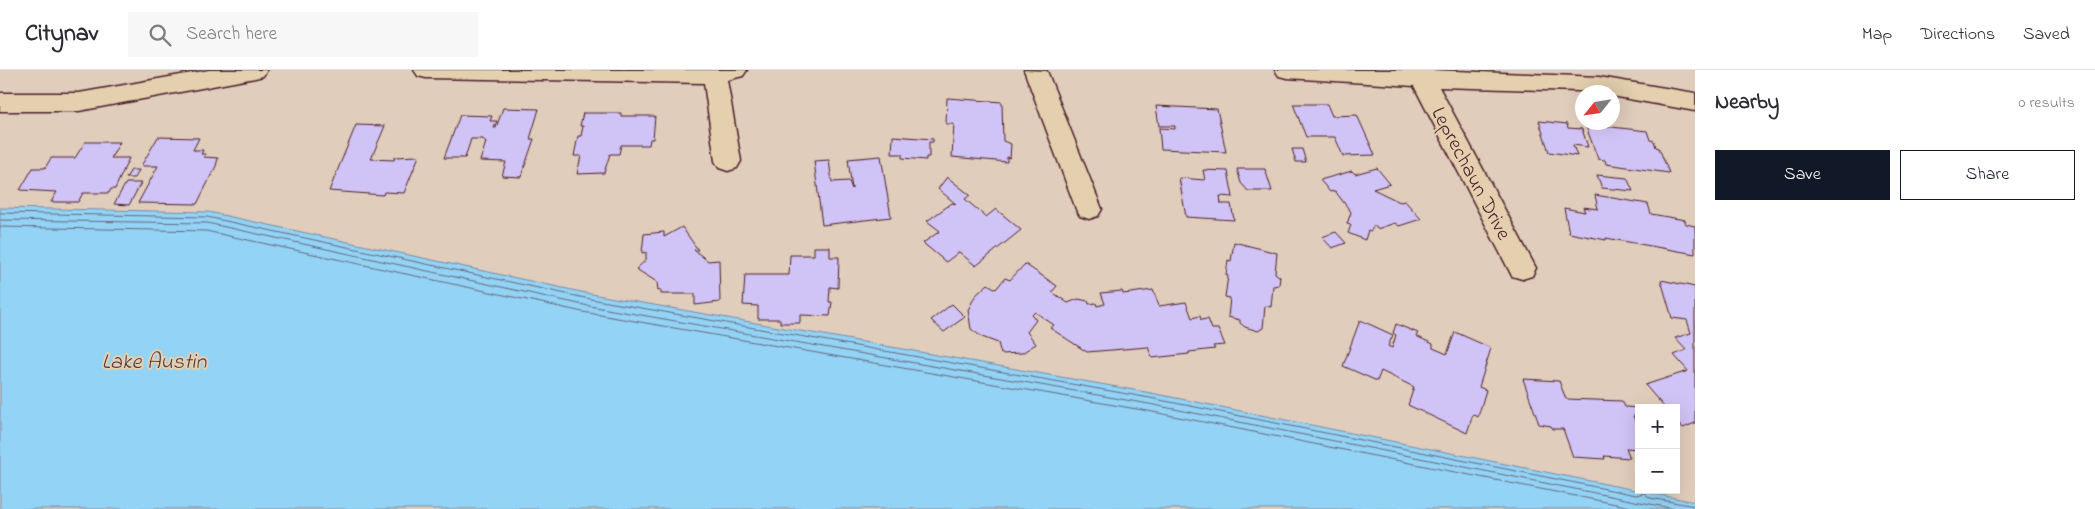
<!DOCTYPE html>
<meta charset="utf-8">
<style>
:root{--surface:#fff;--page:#f7f7f7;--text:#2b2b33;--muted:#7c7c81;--line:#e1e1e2;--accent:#111827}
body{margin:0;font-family:"Indie Flower",sans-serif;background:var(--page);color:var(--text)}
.controls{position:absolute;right:15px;bottom:15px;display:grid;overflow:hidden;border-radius:0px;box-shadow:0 5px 20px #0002}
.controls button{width:45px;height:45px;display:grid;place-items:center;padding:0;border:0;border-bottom:1px solid var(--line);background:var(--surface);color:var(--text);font:25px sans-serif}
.compass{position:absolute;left:1575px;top:15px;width:45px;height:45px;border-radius:50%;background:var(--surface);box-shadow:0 5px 20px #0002;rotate:240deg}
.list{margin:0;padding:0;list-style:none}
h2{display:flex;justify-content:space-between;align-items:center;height:65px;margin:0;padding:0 20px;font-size:21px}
h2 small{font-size:16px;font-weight:400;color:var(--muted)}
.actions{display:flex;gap:10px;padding:15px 20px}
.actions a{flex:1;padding:11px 0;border:1px solid var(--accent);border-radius:0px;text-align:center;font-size:18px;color:var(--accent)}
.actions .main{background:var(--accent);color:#fff}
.icon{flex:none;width:28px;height:28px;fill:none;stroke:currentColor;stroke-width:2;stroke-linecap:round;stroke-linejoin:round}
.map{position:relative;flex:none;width:1695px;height:439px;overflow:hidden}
header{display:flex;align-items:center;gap:30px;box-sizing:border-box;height:70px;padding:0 25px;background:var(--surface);border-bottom:1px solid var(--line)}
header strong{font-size:24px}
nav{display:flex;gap:28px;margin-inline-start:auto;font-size:18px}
.search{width:350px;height:45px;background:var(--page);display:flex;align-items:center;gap:12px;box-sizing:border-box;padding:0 18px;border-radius:0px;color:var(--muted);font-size:19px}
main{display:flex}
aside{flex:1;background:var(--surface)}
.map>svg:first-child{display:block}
.water{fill:#93d3f5;stroke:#768ba4}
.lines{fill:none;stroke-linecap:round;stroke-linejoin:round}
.shore{stroke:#67677c;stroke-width:1}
.building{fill:#d0c3f5;stroke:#4a1f2b}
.minor-casing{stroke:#4a1f2b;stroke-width:3}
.minor{fill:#e4d0ae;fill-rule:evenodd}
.labels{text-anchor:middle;stroke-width:4;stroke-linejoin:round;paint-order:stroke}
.street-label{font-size:21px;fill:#4a1f2b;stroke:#e4d0ae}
.water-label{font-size:22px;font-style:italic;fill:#553a49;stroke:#e4d0ae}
</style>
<header>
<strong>Citynav</strong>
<div class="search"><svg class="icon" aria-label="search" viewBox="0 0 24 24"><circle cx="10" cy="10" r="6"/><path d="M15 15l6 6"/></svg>Search here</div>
<nav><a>Map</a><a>Directions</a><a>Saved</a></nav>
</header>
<main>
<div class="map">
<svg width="1695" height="439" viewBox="0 0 1695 439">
<rect width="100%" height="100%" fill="#e0cdbc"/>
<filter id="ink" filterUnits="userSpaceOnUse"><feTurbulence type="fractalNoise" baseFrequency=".02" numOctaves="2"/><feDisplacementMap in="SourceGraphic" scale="10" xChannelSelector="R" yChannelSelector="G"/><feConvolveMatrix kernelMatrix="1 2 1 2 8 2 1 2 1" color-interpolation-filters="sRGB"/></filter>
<g filter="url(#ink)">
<!-- water -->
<polygon class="water" points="0,138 208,142 586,223 1151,323 1695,432 1695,439 0,439"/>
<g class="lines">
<!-- shore -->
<g class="shore">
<polyline points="0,143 207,147 585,228 1150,328 1636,425 1644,423 1650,428 1695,436"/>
<polyline points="0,150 207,153 584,235 1149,334 1675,439"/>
<polyline points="0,157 206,161 583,242 1148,341 1641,439"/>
</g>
</g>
<!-- building -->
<g class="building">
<polygon points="947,28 1002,32 1003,71 1011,74 1010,88 1007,87 1007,92 952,87 954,54 946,54"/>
<polygon points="1293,34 1327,34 1332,46 1357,45 1375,85 1343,86 1335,67 1306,67"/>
<polygon points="1156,36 1217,39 1226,82 1161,79 1159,58 1175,59 1175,56 1159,56"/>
<polygon points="503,38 539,39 530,69 534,69 521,107 502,106 506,92 480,91 486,72 483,69 471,69 465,88 444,88 460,45 492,46 490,51 497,51 494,58 496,58"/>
<polygon points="583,43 621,43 621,46 655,46 653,69 650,69 649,75 621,75 619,84 610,84 604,103 577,104 581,86 574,86 578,66 581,66 583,56 580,56"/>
<polygon points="1539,51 1567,54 1568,58 1582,59 1588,77 1573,75 1577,86 1549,82"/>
<polygon points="1585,54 1647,61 1650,70 1654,71 1656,77 1659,78 1669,103 1606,94 1605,90 1598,89"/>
<polygon points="356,55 385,56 371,89 394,90 395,87 419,86 404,123 384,122 383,125 329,121"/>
<polygon points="893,66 933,69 933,72 929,72 929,87 926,87 926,90 902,88 902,84 892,84"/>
<polygon points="158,67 199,68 193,80 203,80 201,84 205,84 204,87 218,88 216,96 197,134 138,133 158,96 141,96"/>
<polygon points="85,72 120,72 111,88 129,88 115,119 111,119 109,123 83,123 78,132 51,132 57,122 20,120 33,98 45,98 51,88 75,88"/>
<polygon points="1292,79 1302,79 1306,92 1296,92"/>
<polygon points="881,86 891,147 822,155 814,91 829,90 832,112 849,111 852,119 848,89"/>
<polygon points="1377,98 1390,114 1373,119 1400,132 1405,131 1421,149 1399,156 1395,153 1377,159 1374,155 1371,161 1368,160 1365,170 1348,163 1351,155 1347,154 1351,142 1335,121 1330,122 1320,110 1352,101 1355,104"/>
<polygon points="1237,99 1265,99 1272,121 1248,121 1241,113"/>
<polygon points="131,100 139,100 135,108 126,108"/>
<polygon points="1203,100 1228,101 1233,127 1220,126 1221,134 1231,134 1234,150 1186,147 1179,108 1205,110"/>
<polygon points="1597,105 1627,108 1633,121 1602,118"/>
<polygon points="947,107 970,125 965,129 986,147 996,139 1021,160 976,196 959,182 946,192 923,173 940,161 927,151 952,133 956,134 938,119"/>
<polygon points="126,113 141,113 129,135 114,134"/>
<polygon points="1595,125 1648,134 1651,144 1685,150 1686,154 1695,156 1695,184 1606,168 1606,170 1569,163 1564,138 1585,142 1583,137 1598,139"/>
<polygon points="682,157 698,180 694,180 708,191 719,190 720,232 695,235 695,224 661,224 661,220 658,221 657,212 636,199 646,190 646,182 642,183 644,164 664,162 664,167"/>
<polygon points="1336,162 1346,173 1332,178 1322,167"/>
<polygon points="1234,172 1277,183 1275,203 1280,207 1279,215 1273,216 1271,237 1265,236 1263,258 1258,261 1245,257 1240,253 1240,250 1228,247 1230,228 1225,227 1228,206 1226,205 1228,190 1231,191"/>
<polygon points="814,177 830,177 830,187 839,187 838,218 830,217 829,232 832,232 830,246 800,245 800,253 780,253 780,249 758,249 758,236 743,235 745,205 789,205 790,185 814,185"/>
<polygon points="1025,194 1057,216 1052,222 1068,233 1078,229 1088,231 1089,234 1096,233 1097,236 1105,234 1101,223 1122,221 1123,224 1153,220 1159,236 1186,232 1192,248 1200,246 1201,250 1208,249 1212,259 1218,259 1225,275 1213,276 1215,279 1189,282 1189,284 1152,288 1148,277 1087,282 1050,258 1054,255 1035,242 1032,245 1036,250 1027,262 1036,274 1022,283 1001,284 998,273 982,267 971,259 968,240 975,226 988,214 996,219 1005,208 1010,210"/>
<polygon points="1661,210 1695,217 1695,353 1683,358 1676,350 1676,338 1665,338 1645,315 1688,301 1674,285 1686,280 1675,268 1691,263 1687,250 1672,248"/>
<polygon points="952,234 965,247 944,262 931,250"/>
<polygon points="1360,250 1393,265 1388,276 1392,278 1396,265 1393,263 1396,254 1418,263 1416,266 1433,274 1433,278 1447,284 1455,262 1491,278 1479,317 1486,320 1478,347 1473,344 1467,363 1408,335 1414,317 1381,301 1377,311 1343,296"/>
<polygon points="1523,309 1559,311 1566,329 1622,331 1625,337 1639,338 1639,346 1633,346 1639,359 1639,379 1626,378 1630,388 1604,386 1605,389 1573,387 1563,359 1553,359 1551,356 1539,354"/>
</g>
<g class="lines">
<!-- minor casing -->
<g class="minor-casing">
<g id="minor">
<polygon points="209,0 267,0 263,6 255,8 79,41 0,41 0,23 79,23"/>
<polygon points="414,0 747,0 743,6 727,10 741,91 737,98 728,101 719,98 715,91 704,13 426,8 418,6"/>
<polygon points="1024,0 1047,1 1102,139 1098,146 1089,149 1080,146 1076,139"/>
<polygon points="1275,0 1432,0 1599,7 1695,23 1695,41 1612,26 1612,22 1439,17 1536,198 1532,206 1522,209 1512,206 1414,16 1287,8 1279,6"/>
</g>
</g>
<!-- minor -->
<use href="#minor" class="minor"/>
</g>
</g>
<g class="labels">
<!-- street labels -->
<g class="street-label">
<text transform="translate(1472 103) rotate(62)" y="7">Leprechaun Drive</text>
</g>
<!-- water labels -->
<g class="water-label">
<text x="154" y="298">Lake Austin</text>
</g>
</g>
</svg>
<div class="controls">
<button>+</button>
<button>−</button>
</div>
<svg class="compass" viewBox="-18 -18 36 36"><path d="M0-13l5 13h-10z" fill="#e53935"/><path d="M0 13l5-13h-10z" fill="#7c7c81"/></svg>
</div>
<aside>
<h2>Nearby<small>0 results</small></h2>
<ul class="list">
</ul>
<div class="actions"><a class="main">Save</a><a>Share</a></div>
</aside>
</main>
